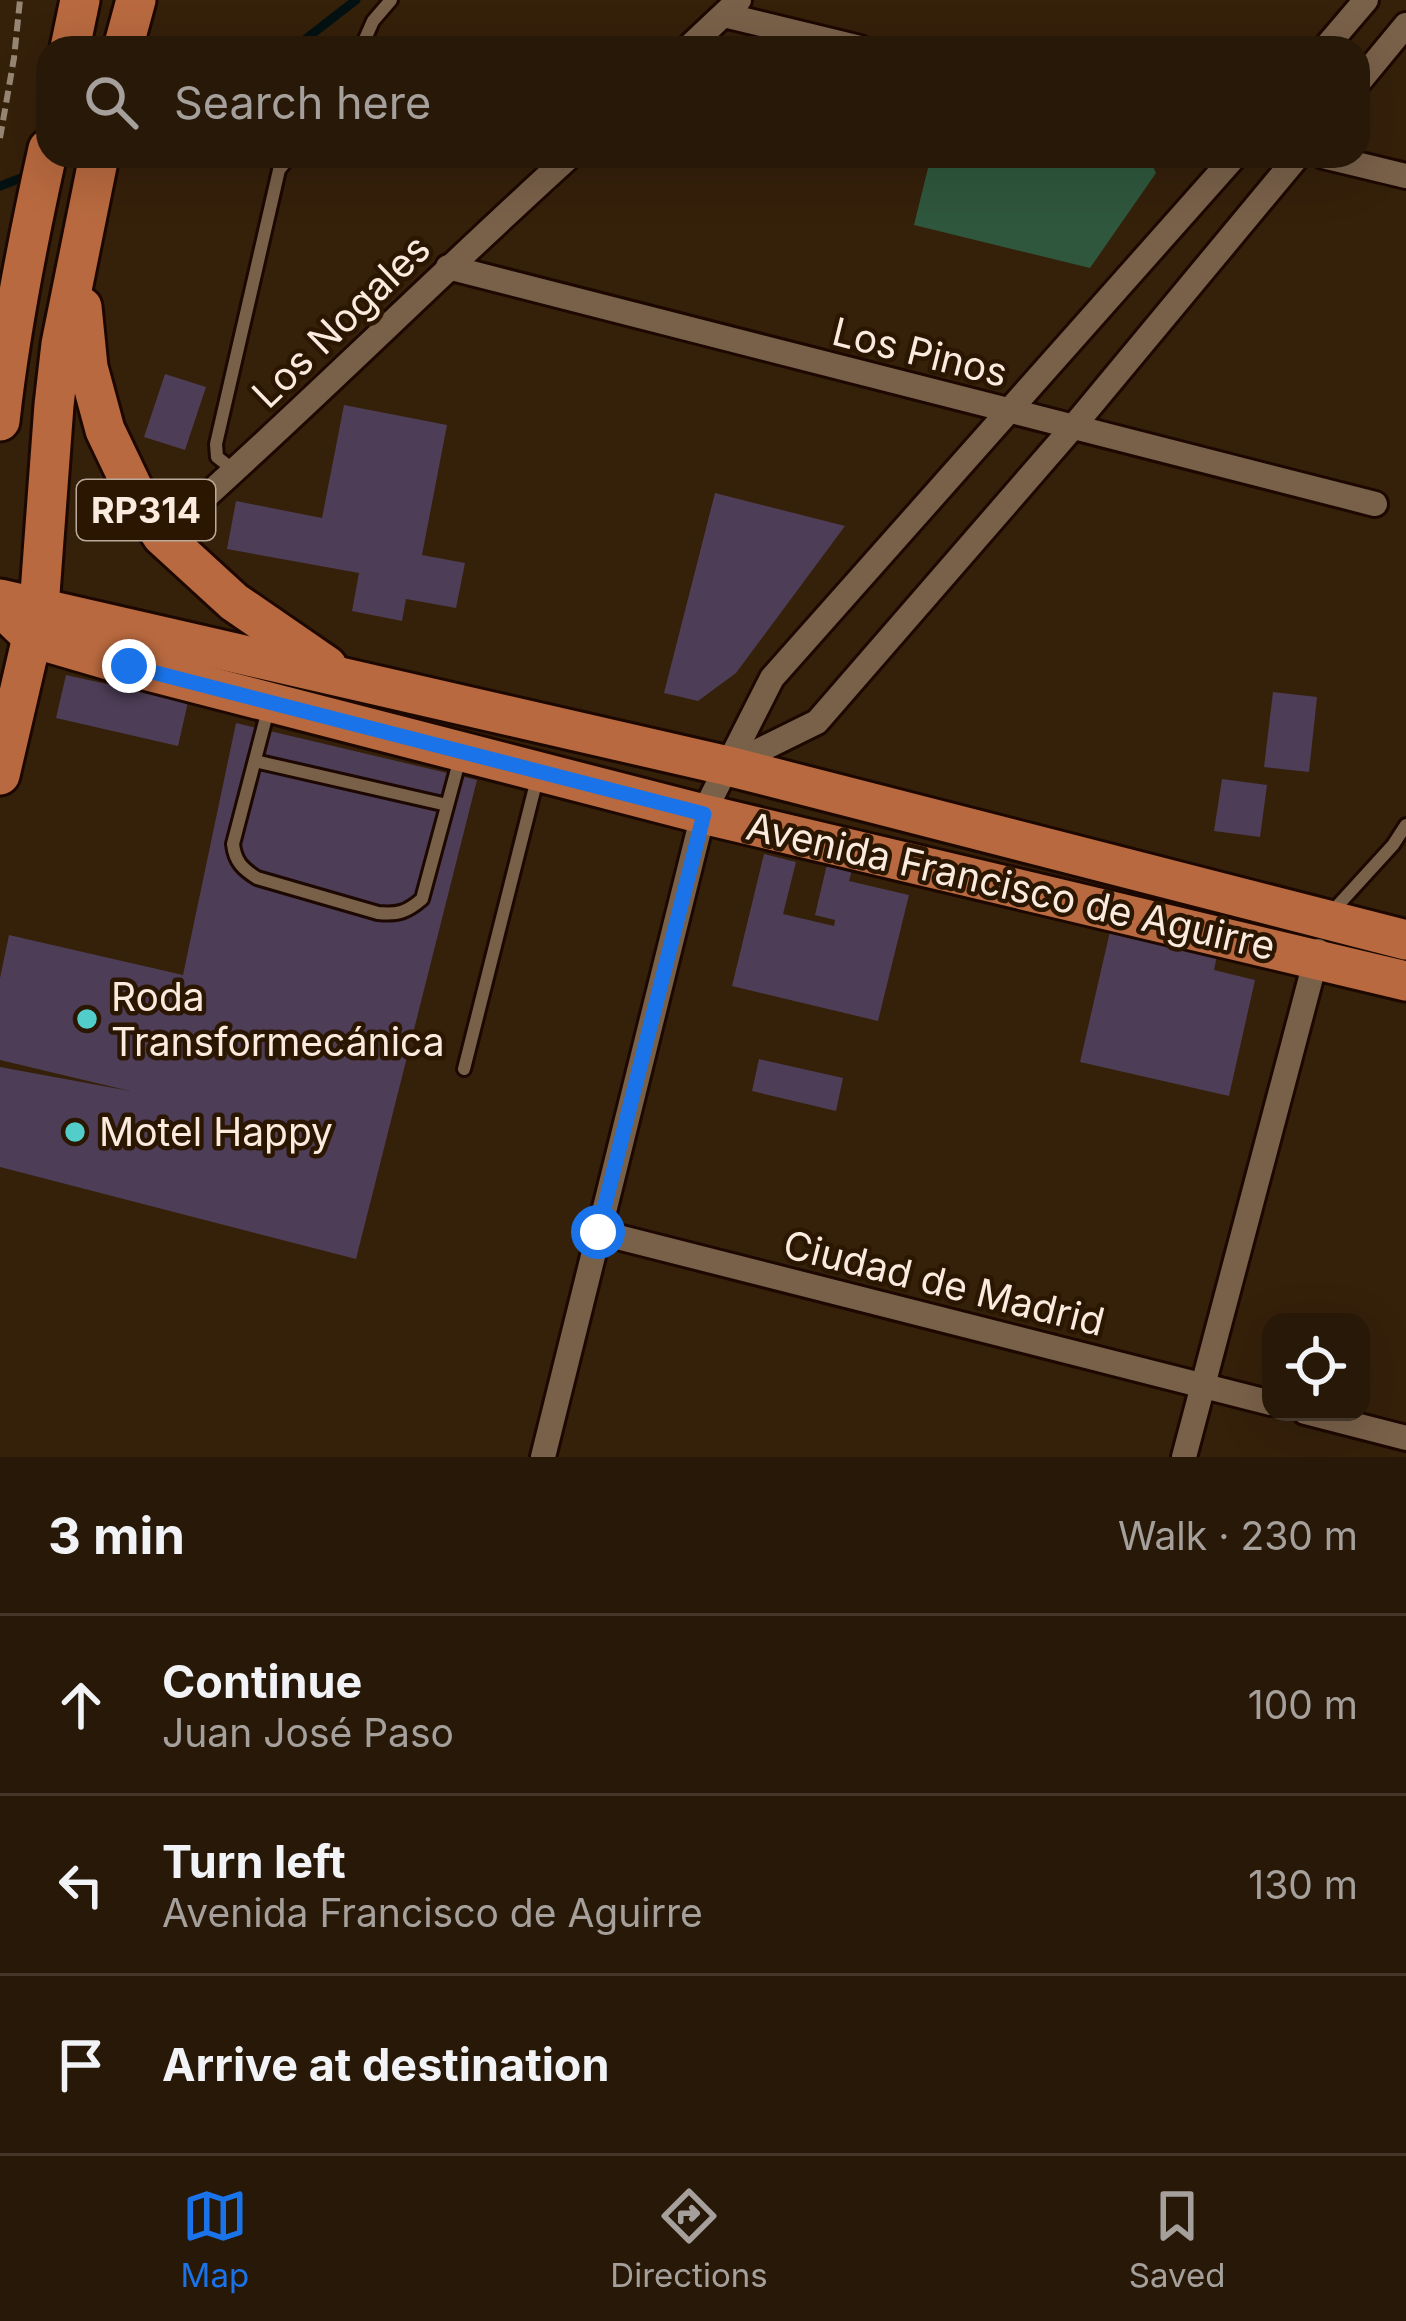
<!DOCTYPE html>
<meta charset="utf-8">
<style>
:root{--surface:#281808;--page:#342516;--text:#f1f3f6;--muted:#a5a09c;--line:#443729;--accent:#1a73e8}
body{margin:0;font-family:Inter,sans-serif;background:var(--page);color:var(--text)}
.controls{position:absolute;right:36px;bottom:36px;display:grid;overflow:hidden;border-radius:24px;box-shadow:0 12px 48px #0002}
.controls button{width:108px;height:108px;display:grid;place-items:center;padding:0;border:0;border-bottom:3px solid var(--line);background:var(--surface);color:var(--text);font:60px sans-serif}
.stop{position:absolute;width:36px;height:36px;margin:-27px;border:9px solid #1a73e8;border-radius:50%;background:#fff}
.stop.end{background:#1a73e8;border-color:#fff;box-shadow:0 3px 12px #0008}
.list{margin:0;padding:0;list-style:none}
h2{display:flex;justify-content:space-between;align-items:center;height:156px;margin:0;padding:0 48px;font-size:51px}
h2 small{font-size:39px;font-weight:400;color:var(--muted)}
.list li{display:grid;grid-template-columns:78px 1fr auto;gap:36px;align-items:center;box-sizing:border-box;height:180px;padding:0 48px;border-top:3px solid var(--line)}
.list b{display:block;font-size:45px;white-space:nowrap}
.list p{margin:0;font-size:39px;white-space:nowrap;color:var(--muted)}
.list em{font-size:39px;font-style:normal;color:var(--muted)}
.icon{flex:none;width:66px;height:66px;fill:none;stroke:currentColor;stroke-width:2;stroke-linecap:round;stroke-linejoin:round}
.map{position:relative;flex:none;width:1406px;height:1457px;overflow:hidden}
.search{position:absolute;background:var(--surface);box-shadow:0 12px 48px #0002;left:36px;right:36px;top:36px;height:132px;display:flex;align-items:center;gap:30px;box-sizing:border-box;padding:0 42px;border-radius:36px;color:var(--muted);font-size:45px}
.sheet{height:696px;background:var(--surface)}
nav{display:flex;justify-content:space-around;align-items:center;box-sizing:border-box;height:168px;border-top:3px solid var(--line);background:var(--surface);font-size:33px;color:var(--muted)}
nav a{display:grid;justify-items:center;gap:6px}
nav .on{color:var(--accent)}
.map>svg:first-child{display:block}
.green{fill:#2f573d}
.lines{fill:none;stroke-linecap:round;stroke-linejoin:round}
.stream{stroke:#041112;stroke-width:9}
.building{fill:#4d3d56}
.lane-casing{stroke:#1c0800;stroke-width:18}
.street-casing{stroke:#1c0800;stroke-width:30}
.primary-casing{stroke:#1c0800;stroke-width:45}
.path{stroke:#988674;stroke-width:6;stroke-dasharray:12 6;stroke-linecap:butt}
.lane{stroke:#796049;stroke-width:12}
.street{stroke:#796049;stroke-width:24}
.primary{stroke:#b8693f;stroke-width:39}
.route{stroke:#1a73e8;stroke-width:15}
.poi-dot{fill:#53cdca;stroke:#2b1602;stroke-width:4.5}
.labels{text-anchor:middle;stroke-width:9;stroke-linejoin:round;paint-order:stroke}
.shield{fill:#2b1602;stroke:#bcab9c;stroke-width:3}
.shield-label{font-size:36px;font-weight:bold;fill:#faebde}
.street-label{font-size:39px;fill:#faebde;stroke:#2b1602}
.poi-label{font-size:39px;fill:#faebde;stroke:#2b1602;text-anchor:start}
</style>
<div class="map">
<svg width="1406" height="1457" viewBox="0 0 1406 1457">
<rect width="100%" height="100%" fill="#35200a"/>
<!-- green -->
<polygon class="green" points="931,156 1148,156 1156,173 1090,268 914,225"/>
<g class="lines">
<!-- stream -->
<g class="stream">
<polyline points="294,48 356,0"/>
<polyline points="55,164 77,156"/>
<polyline points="0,186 29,175"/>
</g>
</g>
<!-- building -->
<g class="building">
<polygon points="165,374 206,387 185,450 144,437"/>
<polygon points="344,405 447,425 422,555 465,563 456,608 406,599 402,621 352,611 359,573 227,549 236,501 322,518"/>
<polygon points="715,493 845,526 736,673 698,701 664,693"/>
<polygon points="66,675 188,702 178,746 56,718"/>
<polygon points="1273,692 1317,697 1309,772 1264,767"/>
<polygon points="236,723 477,780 356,1259 0,1167 0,1067 130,1091 0,1060 0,978 9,935 183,975"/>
<polygon points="1222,779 1267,785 1260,837 1214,831"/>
<polygon points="764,854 796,862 783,914 834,926 835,920 815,915 828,860 853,866 849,881 909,895 878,1021 732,986"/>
<polygon points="1111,927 1218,951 1214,970 1255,980 1229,1096 1080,1062"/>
<polygon points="759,1059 843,1078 836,1111 752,1091"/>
</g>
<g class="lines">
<!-- lane casing -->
<g class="lane-casing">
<g id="lane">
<polyline points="361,48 373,21 391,0"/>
<polyline points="235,471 217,457 216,444 279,170 290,156"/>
<path d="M269 706 233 844C235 862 243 869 257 878L378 913C398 915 407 912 422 899L460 758"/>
<polyline points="255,761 447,805"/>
<polyline points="1330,914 1393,845 1406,825"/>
<polyline points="464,1069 537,779"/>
</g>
</g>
<!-- street casing -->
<g class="street-casing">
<g id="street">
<polyline points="724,15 860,48"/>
<polyline points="688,48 739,0"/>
<polyline points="1325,48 1366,0"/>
<polyline points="1358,83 1406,25"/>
<polyline points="1323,156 1406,176"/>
<polyline points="448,267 1375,504"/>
<path d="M162 536C301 413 432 281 570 156"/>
<polyline points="730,765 817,722 1073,427 1298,156"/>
<polyline points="598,1232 1271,1403"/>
<polyline points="1305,1412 1406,1438"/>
<polyline points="543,1457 703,814 772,678 1235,156"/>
<polyline points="1184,1457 1318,951"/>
</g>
</g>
<!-- primary casing -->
<g class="primary-casing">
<g id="primary">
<polyline points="70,48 80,0"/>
<polyline points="123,48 136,0"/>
<polyline points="82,307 88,367 105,430 138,499 162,536 234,602 327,666"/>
<path d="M0 421C10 329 28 239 48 149"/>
<polyline points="0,599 728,766 1406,940"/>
<polyline points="0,606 33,638 129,666 703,814 1406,981"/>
<polyline points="0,775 39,607 54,405 61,344 99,156"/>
</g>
</g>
<!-- path -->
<polyline class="path" points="0,138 14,58 20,0"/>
<!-- lane -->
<use href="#lane" class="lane"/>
<!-- street -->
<use href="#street" class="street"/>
<!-- primary -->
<use href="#primary" class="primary"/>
</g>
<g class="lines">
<!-- route -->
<polyline class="route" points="129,666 704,814 598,1232"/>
</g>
<!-- markers -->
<g class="poi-dot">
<circle cx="87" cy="1019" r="12"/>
<circle cx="75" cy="1132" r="12"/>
</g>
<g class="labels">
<!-- shield labels -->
<rect class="shield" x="77" y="480" width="138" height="60" rx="9"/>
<g class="shield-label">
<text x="146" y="523">RP314</text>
</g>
<!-- street labels -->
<g class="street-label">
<text transform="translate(341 321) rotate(-44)" y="14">Los Nogales</text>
<text transform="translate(920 352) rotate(14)" y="14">Los Pinos</text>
<text transform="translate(1011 886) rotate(13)" y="14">Avenida Francisco de Aguirre</text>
<text transform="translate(944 1283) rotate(14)" y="14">Ciudad de Madrid</text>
</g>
<!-- poi labels -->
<g class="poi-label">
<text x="111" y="1011">Roda<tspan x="111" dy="45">Transformecánica</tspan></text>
<text x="99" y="1146">Motel Happy</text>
</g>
</g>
</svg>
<div class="controls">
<button><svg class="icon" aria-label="locate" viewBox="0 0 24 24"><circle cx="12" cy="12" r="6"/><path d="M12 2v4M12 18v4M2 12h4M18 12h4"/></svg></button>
</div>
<div class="stop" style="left:598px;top:1232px"></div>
<div class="stop end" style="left:129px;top:666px"></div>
<div class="search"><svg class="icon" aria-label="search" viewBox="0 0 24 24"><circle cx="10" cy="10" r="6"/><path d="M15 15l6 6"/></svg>Search here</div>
</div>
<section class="sheet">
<h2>3 min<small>Walk · 230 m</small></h2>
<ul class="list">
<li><svg class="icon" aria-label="ahead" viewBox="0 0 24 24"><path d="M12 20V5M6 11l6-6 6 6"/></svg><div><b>Continue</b><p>Juan José Paso</p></div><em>100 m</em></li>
<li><svg class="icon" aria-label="left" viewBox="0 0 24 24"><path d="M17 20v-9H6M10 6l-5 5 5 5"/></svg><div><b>Turn left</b><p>Avenida Francisco de Aguirre</p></div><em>130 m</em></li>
<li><svg class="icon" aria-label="arrive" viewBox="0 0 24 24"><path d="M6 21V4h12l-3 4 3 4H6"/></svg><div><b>Arrive at destination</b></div></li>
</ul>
</section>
<nav>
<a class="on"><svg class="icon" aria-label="map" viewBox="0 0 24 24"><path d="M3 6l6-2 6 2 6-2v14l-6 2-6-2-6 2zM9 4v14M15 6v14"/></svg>Map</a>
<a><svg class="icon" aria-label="directions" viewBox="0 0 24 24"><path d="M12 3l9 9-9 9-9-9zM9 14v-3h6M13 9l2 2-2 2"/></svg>Directions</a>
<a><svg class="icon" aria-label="saved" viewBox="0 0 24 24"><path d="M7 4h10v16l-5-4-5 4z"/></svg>Saved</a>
</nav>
